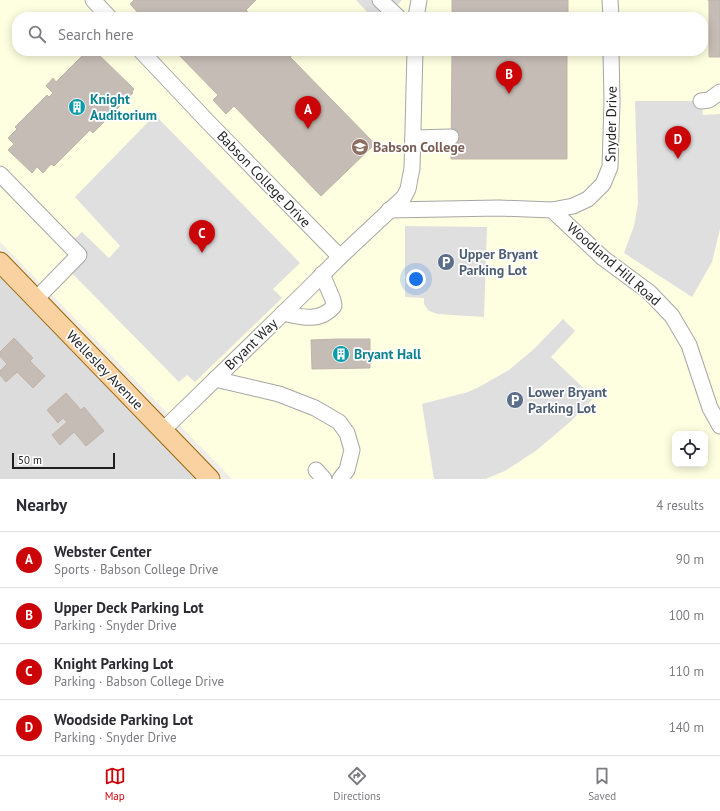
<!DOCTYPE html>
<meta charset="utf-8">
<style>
:root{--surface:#fff;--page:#f7f7f7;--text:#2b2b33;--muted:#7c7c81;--line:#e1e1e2;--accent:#cb0408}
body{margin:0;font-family:"PT Sans",sans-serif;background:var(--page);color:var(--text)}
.controls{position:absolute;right:12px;bottom:12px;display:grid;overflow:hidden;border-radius:8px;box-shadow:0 2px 10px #0003}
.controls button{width:36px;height:36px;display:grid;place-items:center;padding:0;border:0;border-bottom:1px solid var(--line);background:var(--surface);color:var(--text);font:20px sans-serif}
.scale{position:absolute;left:12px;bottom:10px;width:103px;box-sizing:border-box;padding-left:4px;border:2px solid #1f1f1f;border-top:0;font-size:11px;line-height:14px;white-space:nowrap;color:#1f1f1f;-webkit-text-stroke:3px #fff;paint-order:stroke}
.you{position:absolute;left:416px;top:279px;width:14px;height:14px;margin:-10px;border:3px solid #fff;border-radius:50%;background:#1a73e8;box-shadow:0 0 0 6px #1a73e833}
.badge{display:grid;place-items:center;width:26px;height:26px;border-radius:50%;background:var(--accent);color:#fff;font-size:13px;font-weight:700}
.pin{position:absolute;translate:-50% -33px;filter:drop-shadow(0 1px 2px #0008)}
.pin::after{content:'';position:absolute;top:21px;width:14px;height:12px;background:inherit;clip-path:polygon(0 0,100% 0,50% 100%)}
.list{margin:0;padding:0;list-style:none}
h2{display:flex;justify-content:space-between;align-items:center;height:52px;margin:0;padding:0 16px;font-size:17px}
h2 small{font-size:13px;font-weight:400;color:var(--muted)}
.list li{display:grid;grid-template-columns:26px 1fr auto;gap:12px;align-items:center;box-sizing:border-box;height:56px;padding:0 16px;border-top:1px solid var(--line)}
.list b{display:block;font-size:15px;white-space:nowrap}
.list p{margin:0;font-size:13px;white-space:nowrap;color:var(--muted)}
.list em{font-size:13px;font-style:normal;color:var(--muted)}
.icon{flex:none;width:22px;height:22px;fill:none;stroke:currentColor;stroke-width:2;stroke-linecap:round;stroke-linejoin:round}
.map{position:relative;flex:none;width:720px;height:479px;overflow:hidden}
.search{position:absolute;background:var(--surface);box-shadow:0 2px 10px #0003;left:12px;right:12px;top:12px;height:44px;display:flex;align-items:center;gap:10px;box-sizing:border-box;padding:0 14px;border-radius:16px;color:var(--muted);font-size:15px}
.sheet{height:276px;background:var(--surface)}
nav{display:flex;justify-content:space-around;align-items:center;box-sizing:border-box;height:56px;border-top:1px solid var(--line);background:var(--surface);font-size:11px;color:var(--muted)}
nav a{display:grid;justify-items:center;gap:2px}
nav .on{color:var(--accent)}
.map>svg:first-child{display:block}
.residential{fill:#dddcdc}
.education{fill:#fefee0;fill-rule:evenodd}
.parking{fill:#dfdfdf}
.building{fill:#c5bcb5;stroke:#c1b3a8}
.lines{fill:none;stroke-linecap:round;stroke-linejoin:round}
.minor-casing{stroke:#a6a6a6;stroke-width:17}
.major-casing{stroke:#986303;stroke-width:21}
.minor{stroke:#fff;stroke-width:15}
.major{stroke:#fad2a1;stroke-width:19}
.labels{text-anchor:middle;stroke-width:3.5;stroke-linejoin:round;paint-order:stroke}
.culture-label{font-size:14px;font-weight:bold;fill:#0d838f;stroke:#fff;text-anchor:start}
.street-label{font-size:14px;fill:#1f1f1f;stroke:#fff}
.education-label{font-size:14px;font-weight:bold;fill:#785e54;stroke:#fff;text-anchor:start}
.service-label{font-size:14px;font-weight:bold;fill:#4e5e75;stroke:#fff;text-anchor:start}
</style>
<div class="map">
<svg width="720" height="479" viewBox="0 0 720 479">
<rect width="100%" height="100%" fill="#f0ece6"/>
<!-- residential -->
<polygon class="residential" points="0,274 200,479 0,479"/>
<!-- education -->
<path class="education" d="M0 0H720V479H232L0 242ZM17 17H703V51H17ZM675 434H705V464H675Z"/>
<!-- parking -->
<g class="parking">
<polygon points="356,0 402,0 397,5 403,11 398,17 372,17"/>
<polygon points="635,101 701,101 703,115 720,114 720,229 712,262 692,297 624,253 634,226 638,203"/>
<polygon points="155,115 300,263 273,289 282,298 195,382 187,375 179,382 63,264 67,259 65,248 82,232 109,258 120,246 75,197"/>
<polygon points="405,226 487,227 484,317 438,314 429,311 424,304 424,298 405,297"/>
<polygon points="563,319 575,331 551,357 594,398 571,421 537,450 505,471 485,479 434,479 422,404 468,392 479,387 509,370 535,348"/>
</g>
<!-- building -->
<g class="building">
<polygon points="134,0 256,0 246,10 252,17 142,17 130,4"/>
<rect x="452" y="0" width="116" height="17"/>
<polygon points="708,0 720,0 720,57 709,57 709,1"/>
<polygon points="87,51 95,51 134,89 132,92 133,93 93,133 90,130 54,166 51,164 43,173 37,167 32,173 8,150 14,144 8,138 17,129 15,127 47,95 49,97 53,93 46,86 53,78 56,82"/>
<polygon points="175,51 295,51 296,52 290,57 375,144 321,196 234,106 226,114 213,100 218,95"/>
<polygon points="452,51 567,51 567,159 451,159"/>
<polygon points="14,338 33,358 30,361 45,376 33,388 17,372 6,382 0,375 0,371 7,364 0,356 0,352"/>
<polygon points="338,339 370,339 370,368 312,369 311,340"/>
<polygon points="66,393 81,410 84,407 104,431 86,446 74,432 60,445 52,435 67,422 63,418 58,423 47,410"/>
</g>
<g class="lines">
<!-- minor casing -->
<g class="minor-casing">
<g id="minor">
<polyline points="93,0 109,17"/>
<polyline points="380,0 398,17"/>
<polyline points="610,0 611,17"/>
<polyline points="416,17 419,0"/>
<polyline points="141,51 208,122 340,257 404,197 408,189 412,168 415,51"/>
<polyline points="701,101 709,100 720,92"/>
<polyline points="413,138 451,137"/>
<polyline points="0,174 79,255 36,299"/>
<polyline points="389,210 499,208 552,210 603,258 649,292 672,316 689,345 710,408 720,426"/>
<polyline points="552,210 573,206 588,199 603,184 610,167 612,102 611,51"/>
<path d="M283 313C301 317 320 323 334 306L333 300 322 274"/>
<polyline points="215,379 279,394 315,408 339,422 347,433 352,450 347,470 340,479"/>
<polyline points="163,430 304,293 340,257"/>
<polyline points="316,470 324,479"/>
</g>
</g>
<!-- major casing -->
<g class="major-casing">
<polyline id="major" points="0,262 210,479"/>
</g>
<!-- minor -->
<use href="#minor" class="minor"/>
<!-- major -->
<use href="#major" class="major"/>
</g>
<!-- icons -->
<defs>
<g id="building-disc" transform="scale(0.9)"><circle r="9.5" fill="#0f9aa8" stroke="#fff"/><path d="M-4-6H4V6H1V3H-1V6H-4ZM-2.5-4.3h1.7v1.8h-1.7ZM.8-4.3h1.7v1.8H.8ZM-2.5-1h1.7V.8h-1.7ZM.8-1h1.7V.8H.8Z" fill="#fff"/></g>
<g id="university-disc" transform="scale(0.9)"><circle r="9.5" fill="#8d6e63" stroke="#fff"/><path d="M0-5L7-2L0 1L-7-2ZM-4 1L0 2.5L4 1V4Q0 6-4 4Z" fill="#fff"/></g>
<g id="parking-disc" transform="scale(0.9)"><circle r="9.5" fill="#5c6f8a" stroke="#fff"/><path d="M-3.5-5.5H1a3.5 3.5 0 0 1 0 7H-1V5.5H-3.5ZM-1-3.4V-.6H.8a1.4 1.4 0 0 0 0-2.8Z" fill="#fff"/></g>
</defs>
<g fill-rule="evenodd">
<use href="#building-disc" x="77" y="107"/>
<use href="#university-disc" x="360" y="147"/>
<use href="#parking-disc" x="446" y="262"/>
<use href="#building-disc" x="341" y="354"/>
<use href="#parking-disc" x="515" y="400"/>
</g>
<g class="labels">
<!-- culture labels -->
<g class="culture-label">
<text x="90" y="104">Knight<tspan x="90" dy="16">Auditorium</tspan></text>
<text x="354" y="359">Bryant Hall</text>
</g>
<!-- street labels -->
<g class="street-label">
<text transform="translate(611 124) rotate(-89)" y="5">Snyder Drive</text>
<text transform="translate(264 179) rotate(46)" y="5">Babson College Drive</text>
<text transform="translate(614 264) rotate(41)" y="5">Woodland Hill Road</text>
<text transform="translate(251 344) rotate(-44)" y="5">Bryant Way</text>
<text transform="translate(105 370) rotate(46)" y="5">Wellesley Avenue</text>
</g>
<!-- education labels -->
<g class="education-label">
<text x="373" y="152">Babson College</text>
</g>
<!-- service labels -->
<g class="service-label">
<text x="459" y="259">Upper Bryant<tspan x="459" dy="16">Parking Lot</tspan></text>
<text x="528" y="397">Lower Bryant<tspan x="528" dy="16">Parking Lot</tspan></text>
</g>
</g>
</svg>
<div class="controls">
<button><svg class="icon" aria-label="locate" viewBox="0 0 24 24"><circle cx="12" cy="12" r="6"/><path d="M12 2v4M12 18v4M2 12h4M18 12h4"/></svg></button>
</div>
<div class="scale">50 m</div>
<div class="you"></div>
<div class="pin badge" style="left:308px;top:129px">A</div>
<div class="pin badge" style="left:509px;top:94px">B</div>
<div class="pin badge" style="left:202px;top:253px">C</div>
<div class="pin badge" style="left:678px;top:159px">D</div>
<div class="search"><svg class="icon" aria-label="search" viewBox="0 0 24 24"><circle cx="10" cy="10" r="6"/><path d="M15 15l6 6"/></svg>Search here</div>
</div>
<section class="sheet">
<h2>Nearby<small>4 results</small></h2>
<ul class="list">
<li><span class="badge">A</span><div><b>Webster Center</b><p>Sports · Babson College Drive</p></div><em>90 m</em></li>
<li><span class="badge">B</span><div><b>Upper Deck Parking Lot</b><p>Parking · Snyder Drive</p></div><em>100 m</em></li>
<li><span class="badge">C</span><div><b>Knight Parking Lot</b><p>Parking · Babson College Drive</p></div><em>110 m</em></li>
<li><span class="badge">D</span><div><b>Woodside Parking Lot</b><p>Parking · Snyder Drive</p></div><em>140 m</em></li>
</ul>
</section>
<nav>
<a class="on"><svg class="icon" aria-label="map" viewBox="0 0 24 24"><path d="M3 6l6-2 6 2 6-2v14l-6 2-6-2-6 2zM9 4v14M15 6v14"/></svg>Map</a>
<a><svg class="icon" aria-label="directions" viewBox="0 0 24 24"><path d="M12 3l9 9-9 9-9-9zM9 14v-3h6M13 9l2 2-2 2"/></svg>Directions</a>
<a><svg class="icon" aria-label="saved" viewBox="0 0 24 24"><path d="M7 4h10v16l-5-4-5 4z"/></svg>Saved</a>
</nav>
